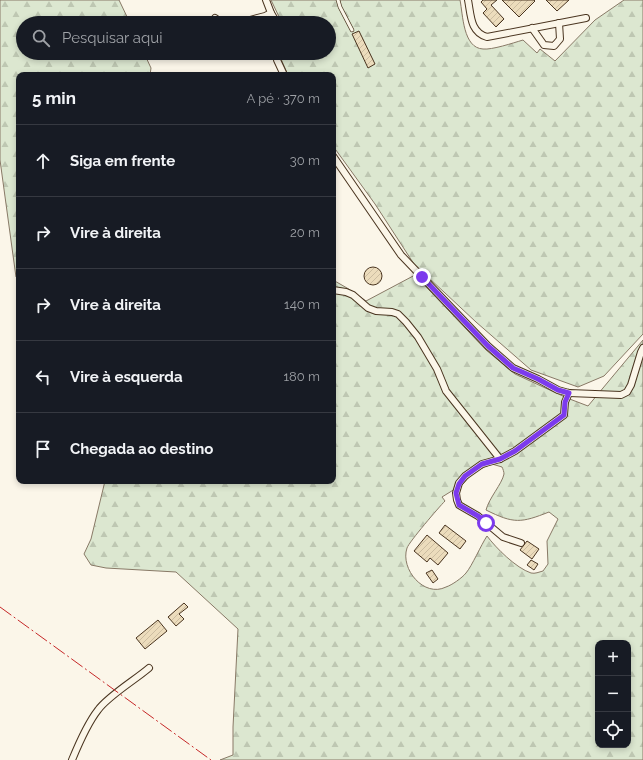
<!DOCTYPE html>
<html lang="pt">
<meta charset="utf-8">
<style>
:root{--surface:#171b24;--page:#20242c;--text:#f1f3f6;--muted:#9ea1a6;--line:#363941}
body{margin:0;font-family:Raleway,sans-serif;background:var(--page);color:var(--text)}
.controls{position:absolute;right:12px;bottom:12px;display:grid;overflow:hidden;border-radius:8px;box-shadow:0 2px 6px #0003}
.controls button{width:36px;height:36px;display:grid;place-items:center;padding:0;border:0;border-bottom:1px solid var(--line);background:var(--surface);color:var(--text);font:20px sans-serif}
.stop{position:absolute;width:12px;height:12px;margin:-9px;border:3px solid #7c3aed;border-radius:50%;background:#fff}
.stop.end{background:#7c3aed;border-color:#fff;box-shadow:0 1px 4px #0008}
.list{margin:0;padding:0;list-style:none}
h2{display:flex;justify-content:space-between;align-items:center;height:52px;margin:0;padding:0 16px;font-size:17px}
h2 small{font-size:13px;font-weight:400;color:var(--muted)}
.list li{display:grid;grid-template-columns:26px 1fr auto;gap:12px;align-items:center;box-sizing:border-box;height:72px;padding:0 16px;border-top:1px solid var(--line)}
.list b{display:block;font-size:15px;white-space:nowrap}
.list em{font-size:13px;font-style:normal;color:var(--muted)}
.icon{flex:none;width:22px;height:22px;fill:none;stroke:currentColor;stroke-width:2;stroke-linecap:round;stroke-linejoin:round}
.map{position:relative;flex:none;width:643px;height:760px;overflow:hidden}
.search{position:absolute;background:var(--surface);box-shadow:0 2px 6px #0003;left:16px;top:16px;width:320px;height:44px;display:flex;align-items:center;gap:10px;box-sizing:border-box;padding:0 14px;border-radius:22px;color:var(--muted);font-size:15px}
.panel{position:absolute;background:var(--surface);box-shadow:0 2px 6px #0003;left:16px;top:72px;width:320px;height:412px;border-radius:8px}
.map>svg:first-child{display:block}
.forest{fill:url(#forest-firs);stroke:#887966;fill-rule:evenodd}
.building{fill:url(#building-hatch);stroke:#4a3520}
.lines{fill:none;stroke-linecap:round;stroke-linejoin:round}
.lane-casing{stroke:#4a3520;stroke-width:4.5}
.street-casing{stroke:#4a3520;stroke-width:8}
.lane{stroke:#fbf6e9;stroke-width:3}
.street{stroke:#fbf6e9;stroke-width:6}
.power{stroke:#c62828;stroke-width:1;stroke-dasharray:14 3 2 3;stroke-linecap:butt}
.route{stroke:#7c3aed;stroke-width:5}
</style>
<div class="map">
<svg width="643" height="760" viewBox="0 0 643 760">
<defs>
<pattern id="forest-firs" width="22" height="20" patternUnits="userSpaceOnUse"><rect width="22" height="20" fill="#dce7d0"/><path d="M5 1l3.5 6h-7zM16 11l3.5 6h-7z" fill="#bec7b2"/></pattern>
<pattern id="building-hatch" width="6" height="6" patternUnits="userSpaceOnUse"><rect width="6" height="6" fill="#ecdcbc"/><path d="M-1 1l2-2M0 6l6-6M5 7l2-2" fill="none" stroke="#ccbda1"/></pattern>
</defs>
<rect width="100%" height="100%" fill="#fbf6e9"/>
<!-- forest -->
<g class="forest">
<polygon points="0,0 119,0 130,23 23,23 23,53 144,53 151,68 150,75 19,75 19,274 16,277 0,160"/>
<path d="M271 0H460C463 15 463 48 483 49 492 50 513 43 523 40L537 53 540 49 555 61 595 20 624 0H643V334L604 376 578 387 531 370 476 322 414 264 375 204 333 146V75H288L281 59V53H329V23H282Z"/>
<path d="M415 275 486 350 515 374 567 398 588 406 643 340V760H220L233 755V727L238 629 176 572 106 568 91 565 84 554 91 539 105 481H333V280L347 288 366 301ZM492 464 502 467C503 469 504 472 504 474 502 484 489 498 486 510 514 524 521 523 549 512L558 519 547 541 548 564 543 571C539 572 535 574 531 573 516 568 496 548 487 536 481 545 472 566 466 573 462 578 452 585 446 587 424 598 400 569 407 548 409 542 439 507 445 501L442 497 463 484 470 476 480 469ZM598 643H628V745H598Z"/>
</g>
<!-- building -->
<g class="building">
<polygon points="483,0 497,0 491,5 504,19 496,27 483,13 487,9 481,2"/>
<polygon points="502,0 534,0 535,1 519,17"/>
<polygon points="546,0 569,0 557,11"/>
<polygon points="359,31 375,64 368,68 352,34"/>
<circle cx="373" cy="276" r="9"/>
<polygon points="445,525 466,541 460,549 439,533"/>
<polygon points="427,535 448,553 438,565 430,558 427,562 414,551"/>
<polygon points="527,541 539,549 532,559 520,550"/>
<polygon points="531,560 538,564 534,570 527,565"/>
<polygon points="432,570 438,579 433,583 426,573"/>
<polygon points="184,603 188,607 179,614 184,619 176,626 168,617"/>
<polygon points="158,620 167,631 145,649 136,638"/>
</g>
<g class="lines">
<!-- lane casing -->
<g class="lane-casing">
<polyline id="lane" points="338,0 340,7 352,30"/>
</g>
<!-- street casing -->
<g class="street-casing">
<g id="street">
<polyline points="266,0 271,13 277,23"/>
<path d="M468 0C471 15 470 32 487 37L586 18"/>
<polyline points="215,18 222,23"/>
<polyline points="239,23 265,16 271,13"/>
<polyline points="532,28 544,45 554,46 560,39 559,23"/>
<polyline points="278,53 277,60 284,75"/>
<polyline points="333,156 401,255 488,346 513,368 538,379 558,390 569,393 621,395 627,392 631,385 641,352 643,348"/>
<polyline points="333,290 346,292 353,295 368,308 376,311 392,312 398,314 406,322 418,337 437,369 446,391 500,459"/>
<polyline points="521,543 503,537 478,516 459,505 457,500 456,493 459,483 465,476 482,464 500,459 515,451 564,415 565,402 569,393"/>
<path d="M72 760C79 743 87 724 98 710 108 696 135 680 149 668"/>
</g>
</g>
<!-- lane -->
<use href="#lane" class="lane"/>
<!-- street -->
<use href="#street" class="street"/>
<!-- power -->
<polyline class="power" points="0,607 211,760"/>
</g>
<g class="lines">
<!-- route -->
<polyline class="route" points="422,277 488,346 513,368 538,379 558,390 569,393 565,402 564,415 515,451 500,459 482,464 465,476 459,484 456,493 459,505 478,516 486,523"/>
</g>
</svg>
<div class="controls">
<button>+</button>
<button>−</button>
<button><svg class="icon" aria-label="locate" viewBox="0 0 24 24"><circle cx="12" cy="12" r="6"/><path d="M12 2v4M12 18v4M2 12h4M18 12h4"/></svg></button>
</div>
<div class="stop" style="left:486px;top:523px"></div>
<div class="stop end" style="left:422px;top:277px"></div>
<div class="search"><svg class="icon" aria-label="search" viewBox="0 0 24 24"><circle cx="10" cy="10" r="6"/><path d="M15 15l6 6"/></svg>Pesquisar aqui</div>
<section class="panel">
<h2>5 min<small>A pé · 370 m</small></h2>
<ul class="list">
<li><svg class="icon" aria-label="ahead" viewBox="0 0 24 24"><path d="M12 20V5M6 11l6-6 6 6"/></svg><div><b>Siga em frente</b></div><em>30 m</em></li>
<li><svg class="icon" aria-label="right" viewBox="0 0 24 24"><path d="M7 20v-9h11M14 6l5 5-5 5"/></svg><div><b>Vire à direita</b></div><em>20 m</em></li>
<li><svg class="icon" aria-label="right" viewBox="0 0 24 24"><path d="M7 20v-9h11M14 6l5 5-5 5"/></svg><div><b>Vire à direita</b></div><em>140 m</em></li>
<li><svg class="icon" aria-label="left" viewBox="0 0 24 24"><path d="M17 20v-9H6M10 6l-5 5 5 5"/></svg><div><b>Vire à esquerda</b></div><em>180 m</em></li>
<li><svg class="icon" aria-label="arrive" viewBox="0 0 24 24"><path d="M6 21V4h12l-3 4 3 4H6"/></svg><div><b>Chegada ao destino</b></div></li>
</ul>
</section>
</div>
